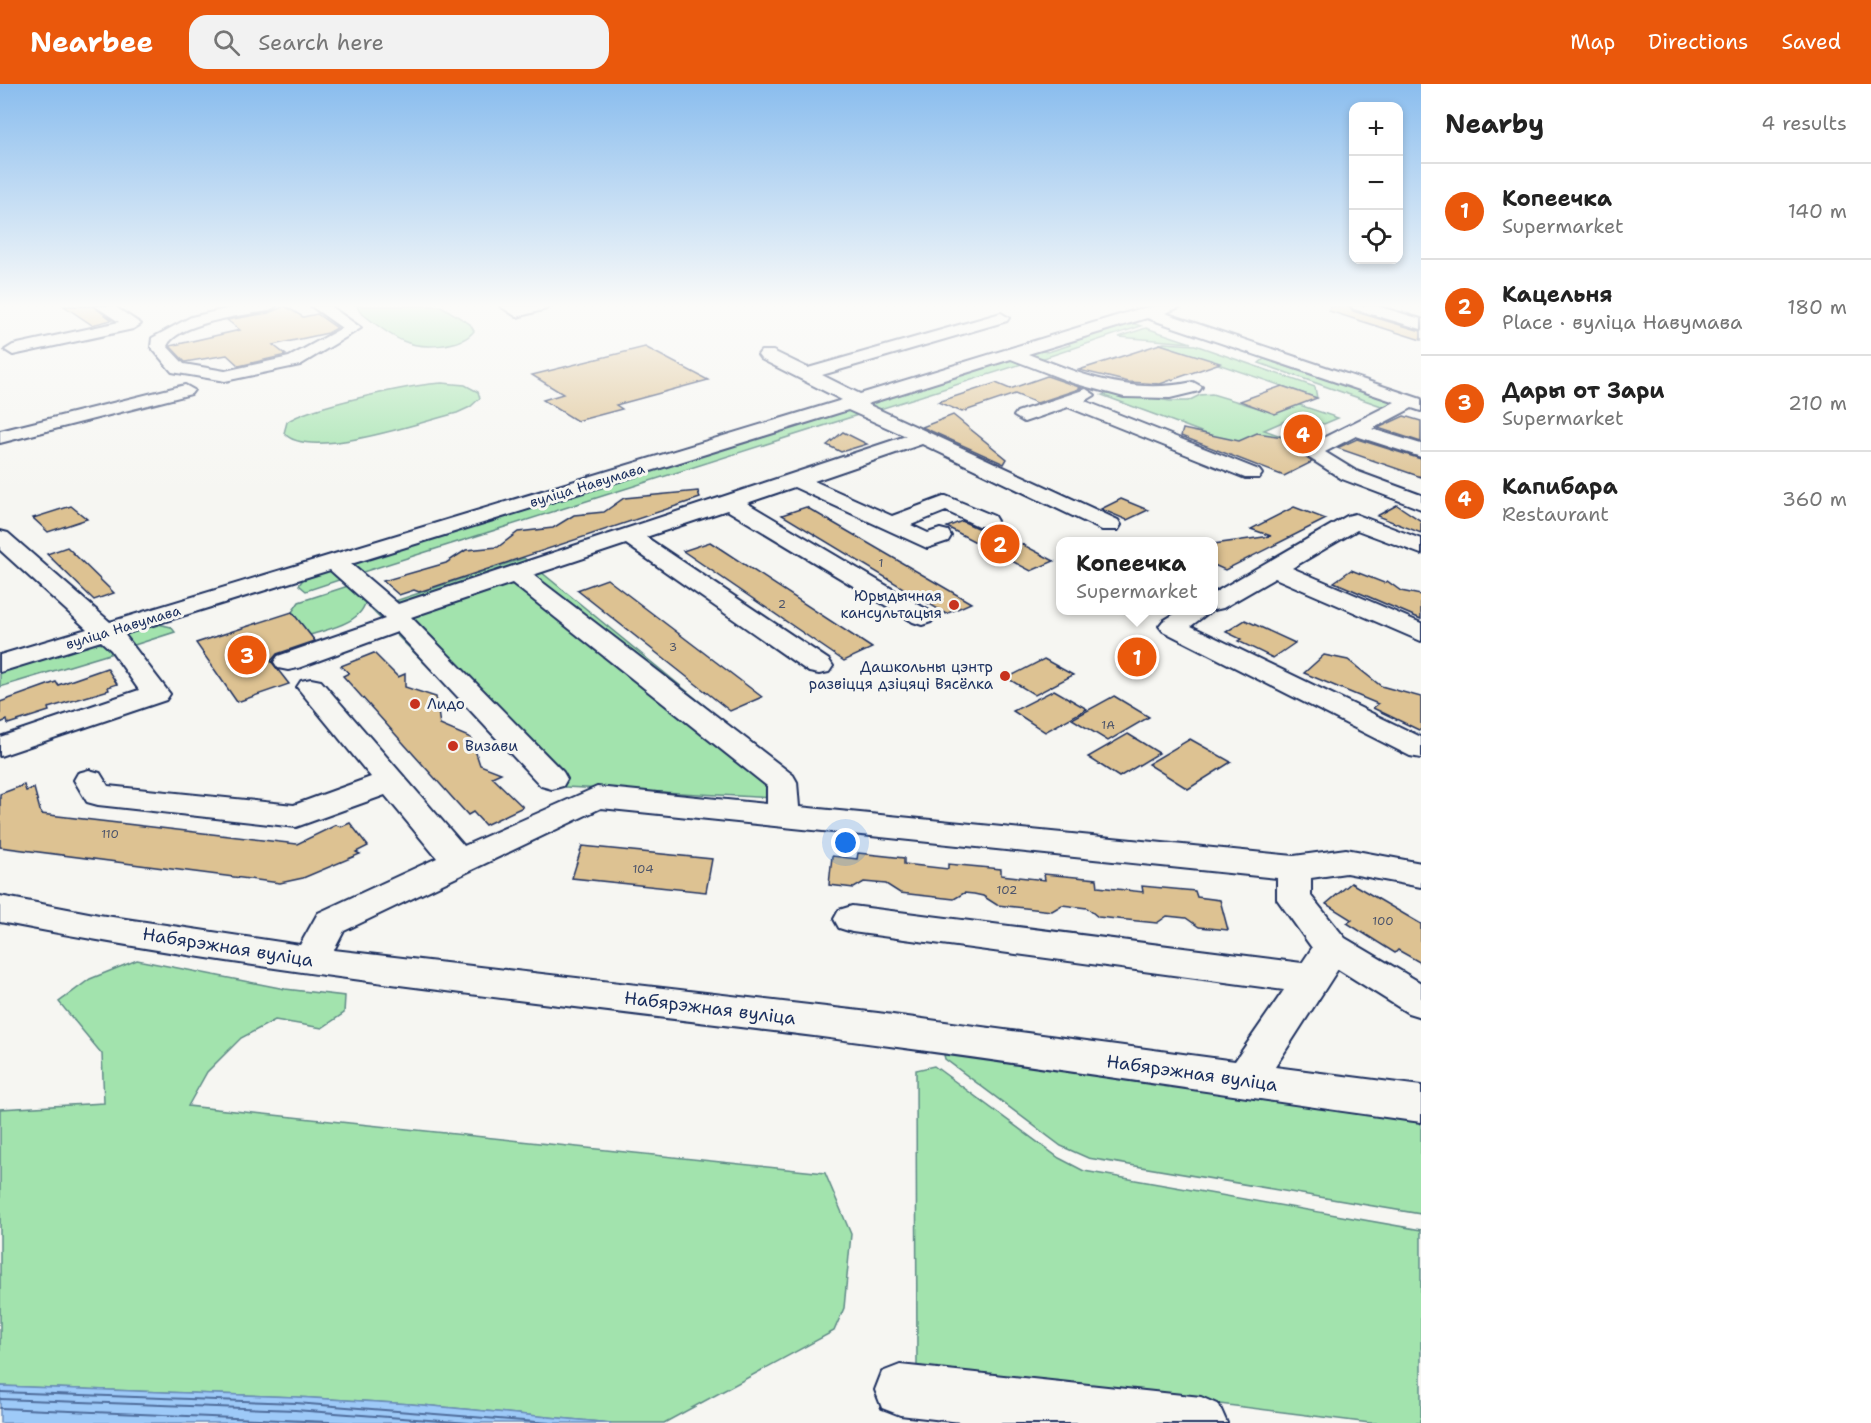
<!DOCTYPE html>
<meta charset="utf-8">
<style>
:root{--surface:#fff;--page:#f2f2f2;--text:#222;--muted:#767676;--line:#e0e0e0;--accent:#ea580c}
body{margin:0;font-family:"Shantell Sans",sans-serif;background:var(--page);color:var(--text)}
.controls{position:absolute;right:18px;top:18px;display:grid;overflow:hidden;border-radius:12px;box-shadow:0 3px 9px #0003}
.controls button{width:54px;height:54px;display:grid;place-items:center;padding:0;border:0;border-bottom:2px solid var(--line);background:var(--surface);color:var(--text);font:30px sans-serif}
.you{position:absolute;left:846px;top:759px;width:21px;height:21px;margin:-15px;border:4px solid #fff;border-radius:50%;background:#1a73e8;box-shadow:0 0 0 9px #1a73e833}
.badge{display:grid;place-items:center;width:39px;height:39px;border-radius:50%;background:var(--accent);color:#fff;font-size:20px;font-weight:700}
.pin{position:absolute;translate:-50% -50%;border:3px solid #fff;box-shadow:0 2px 6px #0006}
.popup{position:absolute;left:1056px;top:453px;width:162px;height:78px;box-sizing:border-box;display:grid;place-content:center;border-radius:12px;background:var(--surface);filter:drop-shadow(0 2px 4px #0005);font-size:20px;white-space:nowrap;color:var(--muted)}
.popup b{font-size:22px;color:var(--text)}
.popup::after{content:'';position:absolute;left:50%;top:100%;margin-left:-12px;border:12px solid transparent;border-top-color:var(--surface)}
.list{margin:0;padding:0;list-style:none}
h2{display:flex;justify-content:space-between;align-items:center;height:78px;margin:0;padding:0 24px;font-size:26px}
h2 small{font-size:20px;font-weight:400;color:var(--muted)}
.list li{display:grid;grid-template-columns:39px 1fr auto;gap:18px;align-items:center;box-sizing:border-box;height:96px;padding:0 24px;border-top:2px solid var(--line)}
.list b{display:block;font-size:22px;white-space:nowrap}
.list p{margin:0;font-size:20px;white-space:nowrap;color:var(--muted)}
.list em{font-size:20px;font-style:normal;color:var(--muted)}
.icon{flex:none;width:33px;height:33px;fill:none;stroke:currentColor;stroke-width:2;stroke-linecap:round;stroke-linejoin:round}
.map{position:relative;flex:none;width:1421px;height:1339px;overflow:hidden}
header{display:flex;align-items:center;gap:36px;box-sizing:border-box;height:84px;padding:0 30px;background:var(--accent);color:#fff}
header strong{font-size:28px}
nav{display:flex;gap:33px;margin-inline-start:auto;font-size:21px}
.search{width:420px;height:54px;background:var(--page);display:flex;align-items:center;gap:15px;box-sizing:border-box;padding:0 21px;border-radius:18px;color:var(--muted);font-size:22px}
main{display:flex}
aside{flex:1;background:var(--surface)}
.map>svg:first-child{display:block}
.green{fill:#a2e3ad;stroke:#5e8986;stroke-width:1.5}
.water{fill:#9ecaf8;stroke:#6a8cba;stroke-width:1.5}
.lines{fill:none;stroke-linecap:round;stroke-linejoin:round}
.shore{stroke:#4f6d9c;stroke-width:2}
.building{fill:#ddc292;stroke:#1b2f5e;stroke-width:1.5}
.minor-casing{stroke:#1b2f5e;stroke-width:4}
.minor{fill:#f6f6f2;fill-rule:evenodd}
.poi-dot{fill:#c8321e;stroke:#f6f6f2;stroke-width:2}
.labels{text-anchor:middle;stroke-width:6;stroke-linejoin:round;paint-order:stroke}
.number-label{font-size:12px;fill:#4c546b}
.far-street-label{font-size:14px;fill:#1b2f5e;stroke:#f6f6f2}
.poi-label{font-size:15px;fill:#1b2f5e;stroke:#f6f6f2;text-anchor:end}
.near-street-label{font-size:18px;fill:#1b2f5e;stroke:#f6f6f2}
</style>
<header>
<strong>Nearbee</strong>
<div class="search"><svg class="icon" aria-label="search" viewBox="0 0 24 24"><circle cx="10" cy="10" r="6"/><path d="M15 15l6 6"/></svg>Search here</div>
<nav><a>Map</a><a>Directions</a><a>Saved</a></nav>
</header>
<main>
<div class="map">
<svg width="1421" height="1339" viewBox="0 0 1421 1339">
<rect width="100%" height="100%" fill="#f6f6f2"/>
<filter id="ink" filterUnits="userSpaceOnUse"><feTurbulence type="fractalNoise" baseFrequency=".0167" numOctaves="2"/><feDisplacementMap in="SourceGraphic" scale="12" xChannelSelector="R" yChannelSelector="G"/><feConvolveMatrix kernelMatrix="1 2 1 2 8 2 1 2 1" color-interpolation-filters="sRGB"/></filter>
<g filter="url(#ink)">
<!-- green -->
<g class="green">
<path d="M357 222H441L470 240 474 247C461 264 421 265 403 257 388 251 373 238 360 228Z"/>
<polygon points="1126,237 1141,242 1035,277 1028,274 1027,269 1035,266 1048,268 1070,261 1066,256"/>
<polygon points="1146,244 1191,259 1119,253"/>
<polygon points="1164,259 1195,261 1315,303 1317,314 1160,260"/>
<polygon points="1015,274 1028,278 877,326 869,323 868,319"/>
<polygon points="1264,275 1395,318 1390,325 1259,279"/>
<path d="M442 299 465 301 478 308 480 314 470 323 457 329C423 337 308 378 284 349L287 338C307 323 414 300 442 299Z"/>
<path d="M1113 308 1170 317H1188L1200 311 1212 310 1262 325 1285 316 1338 334 1324 340 1296 332 1264 346 1298 358 1315 351 1326 354 1277 377C1214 352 1163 334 1102 311Z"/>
<polygon points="851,323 864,329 360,489 350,478"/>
<polygon points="524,474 782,685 776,714 546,702 371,525"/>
<polygon points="326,486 337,487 345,494 306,507 299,501 306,491"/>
<path d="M351 501 366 515C363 539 329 545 310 551L292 528 299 518Z"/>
<polygon points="154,539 171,543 175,548 128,563 123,550"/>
<polygon points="90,559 110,560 116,568 0,603 0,587"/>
<polygon points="137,876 285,905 345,912 344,929 322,944 275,936 241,954 207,988 188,1022 825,1089 851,1150 844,1224 834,1247 664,1339 611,1339 411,1320 296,1313 0,1302 0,1025 104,1019 102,970 59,918 90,895"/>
<polygon points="942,963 1421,1031 1421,1130 1088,1074 1061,1062 945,975"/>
<polygon points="934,982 1059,1074 1084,1087 1421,1146 1421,1339 1370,1339 917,1282 916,986"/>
</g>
<!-- water -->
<polygon class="water" points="0,1302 296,1313 411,1320 611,1339 0,1339"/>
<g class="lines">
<!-- shore -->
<g class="shore">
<polyline points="0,1308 296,1319 550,1339"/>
<polyline points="0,1315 295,1326 469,1339"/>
<polyline points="0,1324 352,1339"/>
</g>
</g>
<!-- building -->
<g class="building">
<polygon points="64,222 93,222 112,236 92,241"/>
<polygon points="285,222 303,233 317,230 337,244 328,249 273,261 286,271 239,282 227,271 185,278 170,262 240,246 227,236 268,229"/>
<polygon points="1330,222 1349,222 1353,227 1421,247 1421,256 1329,227"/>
<polygon points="1160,260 1220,279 1160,300 1129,298 1079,286"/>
<polygon points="645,263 708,296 616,321 622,325 577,337 543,316 563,310 532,291"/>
<polygon points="1047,292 1082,304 1037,319 1015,310 962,328 938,318 996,299 1010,305"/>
<polygon points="1282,302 1317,314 1275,330 1240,317"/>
<polygon points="953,331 1007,375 1004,380 922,343"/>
<polygon points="1404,332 1421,337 1421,358 1378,344"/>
<polygon points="1183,345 1239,357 1257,349 1297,355 1305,361 1298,368 1312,378 1284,392 1181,352"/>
<polygon points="843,348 867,360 841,368 827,361"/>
<polygon points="1357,355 1421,375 1421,393 1337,364"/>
<polygon points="698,407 700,414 419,508 414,506 399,511 383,497 446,479 466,466 498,463 518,448 553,444 574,431 604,428 624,414"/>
<polygon points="1121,415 1148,426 1127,436 1101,425"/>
<polygon points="1397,421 1421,437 1421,449 1377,432"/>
<polygon points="71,422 87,435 48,448 33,434"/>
<polygon points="806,423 971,519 946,530 782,431"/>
<polygon points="1294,423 1326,435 1225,486 1214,481 1214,460 1271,452 1251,445"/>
<polygon points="962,437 977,444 991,444 1054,477 1031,487 947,443"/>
<polygon points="710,458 872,564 844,577 683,467"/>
<polygon points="67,463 114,509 94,516 47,470"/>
<polygon points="1351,486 1384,499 1387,497 1401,507 1421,511 1421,535 1334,498"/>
<polygon points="607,495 762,613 730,627 577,506"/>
<polygon points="292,528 315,557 277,570 271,577 289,600 237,618 196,559"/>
<polygon points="1245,536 1295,559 1273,574 1238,557 1241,555 1226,548"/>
<polygon points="374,569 398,593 405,590 405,603 436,613 440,641 471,654 480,681 501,689 492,693 523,723 485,741 473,728 468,731 458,720 343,592 349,589 341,582"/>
<polygon points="1324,571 1348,576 1381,602 1421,613 1421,647 1373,624 1378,620 1304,589"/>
<polygon points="1044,575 1073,591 1035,611 1007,594"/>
<polygon points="107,584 117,600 108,603 109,606 48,624 49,627 8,640 7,636 0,639 0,618 56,598 58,601"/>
<polygon points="1054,606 1087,625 1045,648 1013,627"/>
<polygon points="1114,612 1149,633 1108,657 1072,635"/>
<polygon points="1128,650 1159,669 1119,693 1088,673"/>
<polygon points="1190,655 1231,678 1188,705 1148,680"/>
<polygon points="24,701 26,707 34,704 41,730 297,760 336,741 341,743 350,739 368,762 356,768 360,770 303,794 280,799 0,763 0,710"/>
<polygon points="582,762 712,775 706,808 572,794"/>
<polygon points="858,769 904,774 904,780 948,785 948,780 1001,785 1001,791 1045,796 1044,790 1097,795 1098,803 1143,808 1142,802 1195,807 1197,813 1220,816 1228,846 1199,843 1186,834 1167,832 1157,839 1098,833 1087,824 1062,821 1052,827 997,821 983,812 974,810 964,809 954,815 900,809 886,800 864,798 854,804 829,801 832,772 857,775"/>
<polygon points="1351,799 1421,840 1421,879 1398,866 1395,869 1347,839 1352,836 1326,820"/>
</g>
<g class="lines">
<!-- minor casing -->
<g class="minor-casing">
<g id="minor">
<polygon points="95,222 114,222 141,240 133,245 13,271 5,266 13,261 119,238"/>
<path d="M239 222H276L268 227C244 231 177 239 167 262L184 280 225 287 289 273 342 244 311 222H330L361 244 300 281 225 297 172 288 151 263 152 254 191 233Z"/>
<polygon points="500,222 549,222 546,225 517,233"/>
<path d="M1156 222H1183L1165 229 1421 315V327L1412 324 1372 345 1421 360V373L1356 352 1325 368 1356 387 1421 411V425L1342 395 1300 368 1303 364 1395 318 1147 234 1028 270C1086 292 1130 311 1193 298L1202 303 1199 307 1170 314 1124 313 1073 299 1011 275 867 320 1118 436 1121 441 1118 446H1102L922 360 814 397 892 432 946 412 994 432 997 437 994 442H978L946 427 911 441 928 449 940 445 948 447 951 452 948 457 927 464 794 403 747 419 931 528 935 533 931 538 922 541 913 538 727 426 646 453 829 576 833 582 829 588 819 590 809 588 626 460 533 491 793 691 797 698 799 723 1294 772 1346 765 1421 779V803L1346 789 1311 794V812L1345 854 1421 899V933L1408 929 1338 885 1275 983 1421 1002V1038C1219 1010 1017 978 814 952 542 918 270 891 0 838V812L99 831 300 861 318 829 437 774 385 711 296 743 98 721 87 718 74 696 78 689 89 686 100 689 108 702 294 721 371 693 297 603 301 597 311 595 321 597 464 762 597 703 767 720V702L512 499 411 533 563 688 567 695 563 702 552 705 541 702 397 548 298 584 288 586 278 584 274 578 278 572 385 535 330 486 124 550 170 610 166 616 0 672V653L139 606 111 566 101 557 0 588V571L87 545 0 466V447L8 449 110 538 842 316 761 275 758 271 761 267H773L808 284 1001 229 1009 234 1007 237 822 291 860 310 1139 225ZM848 326 906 352 398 520 351 480ZM601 724 1277 794V815L1312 864 1302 879 852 822 839 826 834 835 839 844 852 848 1284 906 1235 977 878 929 334 866 344 847Z"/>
<polygon points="1351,222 1377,222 1421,235 1421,245 1354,225"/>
<polygon points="185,301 194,306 191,310 0,359 0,347"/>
<polygon points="1086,305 1095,311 1085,317 1259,386 1262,390 1259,394 1245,394 1068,323 1024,338 1014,332 1017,328"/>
<polygon points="1355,430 1421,455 1421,470 1357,446 1292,484 1421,539 1421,557 1275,494 1223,524 1214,526 1214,509 1347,432"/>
<polygon points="1181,526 1212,526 1191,542 1421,653 1421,674 1410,672 1163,547 1159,542 1163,537"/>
<polygon points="900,1281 1201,1313 1219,1321 1227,1339 969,1339 900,1331 882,1324 875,1306 882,1288"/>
</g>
</g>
<!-- minor -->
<use href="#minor" class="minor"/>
</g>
</g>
<!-- sky -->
<linearGradient id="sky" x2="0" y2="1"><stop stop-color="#8abdee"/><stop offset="0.54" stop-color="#fbfbf9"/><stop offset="1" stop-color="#fbfbf9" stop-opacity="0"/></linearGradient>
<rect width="1421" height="410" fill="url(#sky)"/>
<!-- markers -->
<g class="poi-dot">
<circle cx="954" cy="521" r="6"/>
<circle cx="1005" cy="592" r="6"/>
<circle cx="415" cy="620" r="6"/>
<circle cx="453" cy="662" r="6"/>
</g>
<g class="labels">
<!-- number labels -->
<g class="number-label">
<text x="881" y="483">1</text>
<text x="782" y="524">2</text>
<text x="673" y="567">3</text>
<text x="1108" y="645">1А</text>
<text x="110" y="754">110</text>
<text x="643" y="789">104</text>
<text x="1007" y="810">102</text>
<text x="1383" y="841">100</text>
</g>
<!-- far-street labels -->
<g class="far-street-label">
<text transform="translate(587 401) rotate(-17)" y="5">вуліца Навумава</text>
<text transform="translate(123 543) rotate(-17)" y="5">вуліца Навумава</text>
</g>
<!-- poi labels -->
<g class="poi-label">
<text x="942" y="517">Юрыдычная<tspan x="942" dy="17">кансультацыя</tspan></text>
<text x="993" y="588">Дашкольны цэнтр<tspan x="993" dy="17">развіцця дзіцяці Вясёлка</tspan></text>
<text x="427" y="625" text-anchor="start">Лидо</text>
<text x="465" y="667" text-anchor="start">Визави</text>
</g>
<!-- near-street labels -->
<g class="near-street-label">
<text transform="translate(228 863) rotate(9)" y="6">Набярэжная вуліца</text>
<text transform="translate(710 924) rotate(7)" y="6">Набярэжная вуліца</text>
<text transform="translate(1192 989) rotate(8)" y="6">Набярэжная вуліца</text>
</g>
</g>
</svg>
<div class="controls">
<button>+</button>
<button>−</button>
<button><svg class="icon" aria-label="locate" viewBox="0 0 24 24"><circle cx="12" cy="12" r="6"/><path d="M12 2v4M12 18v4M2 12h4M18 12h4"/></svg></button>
</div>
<div class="you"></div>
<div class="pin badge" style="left:1137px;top:573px">1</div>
<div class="popup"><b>Копеечка</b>Supermarket</div>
<div class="pin badge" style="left:1000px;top:460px">2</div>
<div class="pin badge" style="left:247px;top:571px">3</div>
<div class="pin badge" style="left:1303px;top:350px">4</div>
</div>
<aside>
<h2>Nearby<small>4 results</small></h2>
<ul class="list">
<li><span class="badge">1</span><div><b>Копеечка</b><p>Supermarket</p></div><em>140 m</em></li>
<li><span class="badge">2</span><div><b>Кацельня</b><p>Place · вуліца Навумава</p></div><em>180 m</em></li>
<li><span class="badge">3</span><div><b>Дары от Зари</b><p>Supermarket</p></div><em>210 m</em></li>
<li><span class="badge">4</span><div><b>Капибара</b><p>Restaurant</p></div><em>360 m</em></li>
</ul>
</aside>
</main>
